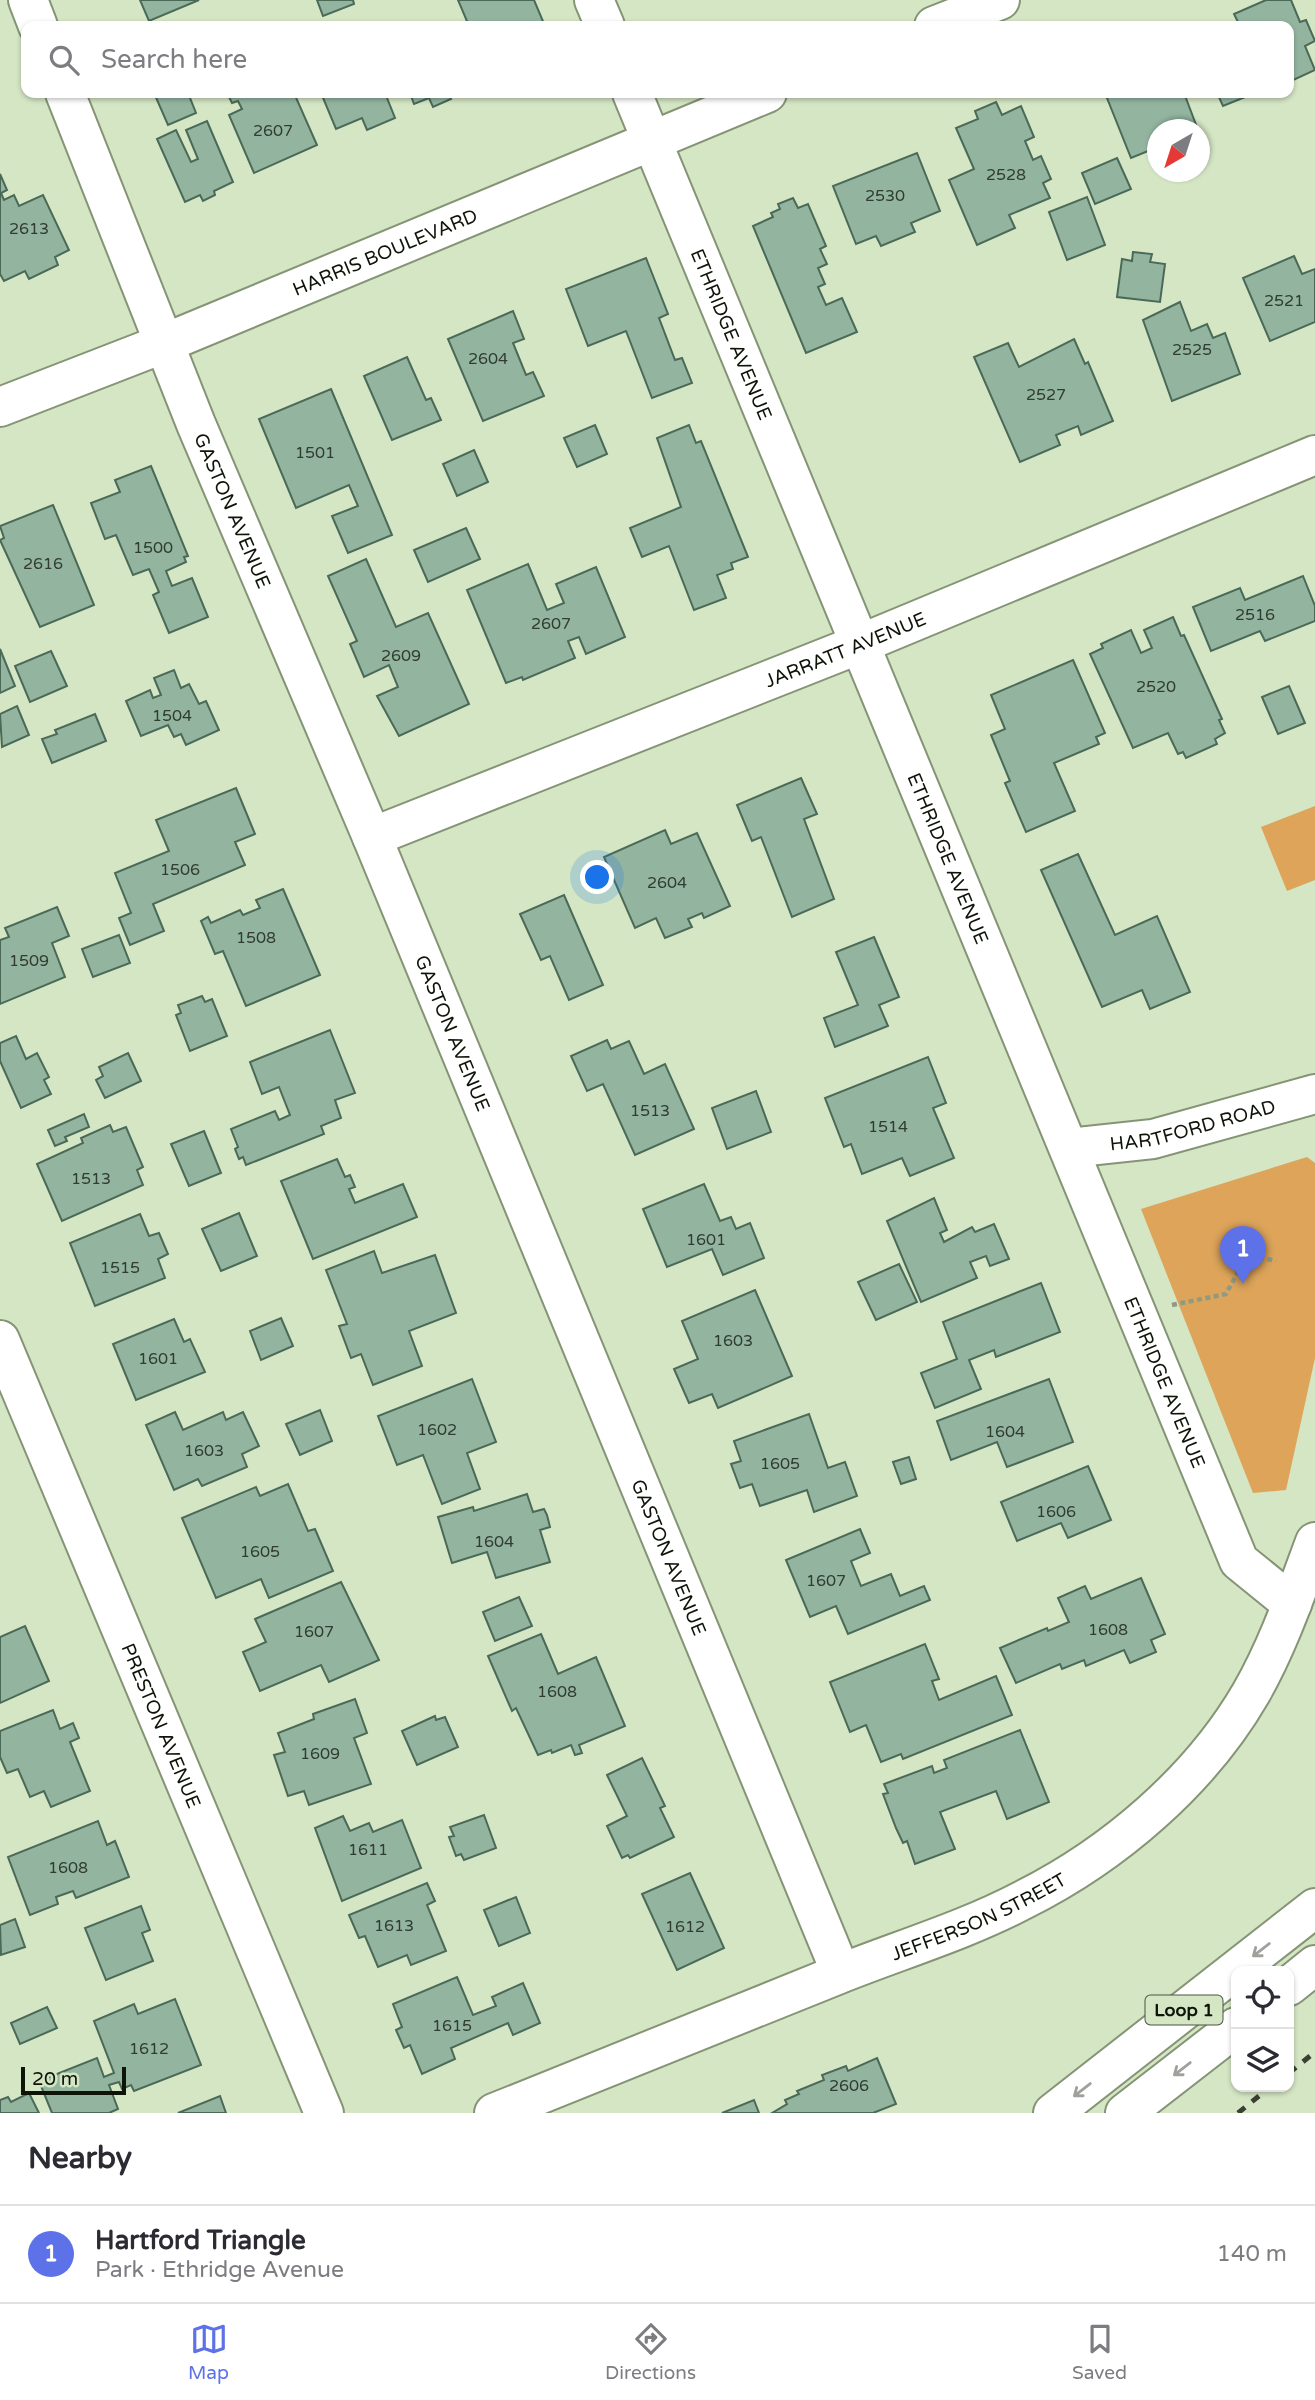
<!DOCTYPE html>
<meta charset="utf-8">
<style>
:root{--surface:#fff;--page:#f7f7f7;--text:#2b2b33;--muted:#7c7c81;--line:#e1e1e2;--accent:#5d71e8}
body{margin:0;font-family:"Varela Round",sans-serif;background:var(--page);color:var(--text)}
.controls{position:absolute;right:21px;bottom:21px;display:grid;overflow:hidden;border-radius:14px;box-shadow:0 2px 5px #0004}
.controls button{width:63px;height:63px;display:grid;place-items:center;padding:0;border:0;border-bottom:2px solid var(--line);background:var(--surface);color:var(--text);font:35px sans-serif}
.compass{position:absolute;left:1147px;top:119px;width:63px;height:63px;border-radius:50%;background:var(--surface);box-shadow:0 2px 5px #0004;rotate:219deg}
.scale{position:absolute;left:21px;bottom:18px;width:105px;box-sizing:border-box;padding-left:7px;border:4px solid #0f1409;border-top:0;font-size:19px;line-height:24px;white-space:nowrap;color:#0f1409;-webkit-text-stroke:5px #d5e6c5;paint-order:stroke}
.you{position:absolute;left:598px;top:878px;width:24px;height:24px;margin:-18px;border:5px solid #fff;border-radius:50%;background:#1a73e8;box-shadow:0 0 0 10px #1a73e833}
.badge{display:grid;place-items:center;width:46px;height:46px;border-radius:50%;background:var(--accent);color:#fff;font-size:23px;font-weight:700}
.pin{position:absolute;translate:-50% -58px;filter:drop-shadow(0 2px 4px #0008)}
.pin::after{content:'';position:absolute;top:37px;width:24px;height:21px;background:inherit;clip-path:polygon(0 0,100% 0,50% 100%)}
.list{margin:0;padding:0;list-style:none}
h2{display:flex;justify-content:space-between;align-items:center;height:91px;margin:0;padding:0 28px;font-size:30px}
h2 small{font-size:23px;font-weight:400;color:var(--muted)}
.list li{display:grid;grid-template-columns:46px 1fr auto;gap:21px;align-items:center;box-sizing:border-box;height:98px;padding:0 28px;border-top:2px solid var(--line)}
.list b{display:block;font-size:26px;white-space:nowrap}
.list p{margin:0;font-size:23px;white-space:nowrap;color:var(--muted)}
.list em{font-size:23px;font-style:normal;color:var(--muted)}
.icon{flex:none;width:38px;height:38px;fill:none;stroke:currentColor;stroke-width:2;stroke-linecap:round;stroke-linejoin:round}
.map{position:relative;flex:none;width:1315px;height:2113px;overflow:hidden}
.search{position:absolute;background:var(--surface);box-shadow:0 2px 5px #0004;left:21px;right:21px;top:21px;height:77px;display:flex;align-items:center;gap:18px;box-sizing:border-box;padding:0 24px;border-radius:14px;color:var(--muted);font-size:26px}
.sheet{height:189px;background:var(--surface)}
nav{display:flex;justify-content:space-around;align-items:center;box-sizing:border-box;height:98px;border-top:2px solid var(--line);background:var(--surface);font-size:19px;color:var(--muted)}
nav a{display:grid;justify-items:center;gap:4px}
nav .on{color:var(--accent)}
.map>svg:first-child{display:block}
.green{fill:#dda45a}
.building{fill:#93b5a0;stroke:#4a6a57;stroke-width:2}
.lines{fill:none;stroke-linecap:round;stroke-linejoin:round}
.street-casing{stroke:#849475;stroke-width:42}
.secondary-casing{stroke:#849475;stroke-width:42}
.highway-casing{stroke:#849475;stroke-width:42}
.path{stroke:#8e9b82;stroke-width:4.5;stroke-dasharray:5 3.5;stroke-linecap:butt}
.street{stroke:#fff;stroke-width:38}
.secondary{stroke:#fff;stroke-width:38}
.highway{stroke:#fff;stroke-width:38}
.rail{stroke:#3a4132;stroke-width:5;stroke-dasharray:9 9;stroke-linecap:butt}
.oneway{stroke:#9fa19d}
.labels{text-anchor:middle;stroke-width:7;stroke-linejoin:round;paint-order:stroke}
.number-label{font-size:16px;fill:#303c2f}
.shield{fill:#d5e6c5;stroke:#4a5341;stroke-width:2}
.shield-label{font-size:18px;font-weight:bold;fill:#0f1409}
.street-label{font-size:19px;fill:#0f1409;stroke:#d5e6c5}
</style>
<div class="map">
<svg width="1315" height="2113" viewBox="0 0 1315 2113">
<rect width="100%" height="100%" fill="#d5e6c5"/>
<!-- green -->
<g class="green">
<polygon points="1315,806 1315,880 1287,891 1261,827"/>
<polygon points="1307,1157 1315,1163 1315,1358 1286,1490 1253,1493 1141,1209"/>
</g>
<!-- building -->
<g class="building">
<polygon points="140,0 199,0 149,21"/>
<polygon points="317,0 353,0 354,4 323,16"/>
<polygon points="458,0 534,0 545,26 469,26"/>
<polygon points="1266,0 1291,0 1300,22 1306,20 1315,41 1305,46 1315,70 1289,82 1289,26 1240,26 1234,14"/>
<polygon points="154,93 188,93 196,113 168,125"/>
<polygon points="227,93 294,93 317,145 254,173 229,115 242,109 238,101 232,103"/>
<polygon points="321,93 385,93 395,118 367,130 362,118 336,129"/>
<polygon points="410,93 448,93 451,99 433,107 429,98 414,104"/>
<polygon points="1105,93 1184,93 1198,130 1158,130 1158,147 1131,158"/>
<polygon points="1217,93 1255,93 1223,106"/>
<polygon points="996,102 1002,115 1021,106 1034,137 1025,141 1033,160 1041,156 1051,179 1043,183 1050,198 1009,215 1015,228 977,245 949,180 974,169 956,128 978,119 975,111"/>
<polygon points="207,121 233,182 214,191 215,195 203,201 200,195 185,202 157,139 176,130 191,162 198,159 186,130"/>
<polygon points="917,153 940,211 911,223 915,232 881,246 876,236 856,244 833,186"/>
<polygon points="1117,158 1131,189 1095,204 1082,173"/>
<polygon points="0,174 7,190 1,193 4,200 14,195 19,206 43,195 69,250 55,257 58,265 29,279 25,271 4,281 0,274"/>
<polygon points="1087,197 1105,245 1067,260 1049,212"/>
<polygon points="793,198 798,208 808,204 826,246 820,249 827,264 818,268 825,284 818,287 826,305 842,298 857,332 806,353 753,226 773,217 771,213 780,209 778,204"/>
<polygon points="1133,252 1152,254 1150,262 1165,264 1160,302 1117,297 1122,259 1132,261"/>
<polygon points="1294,256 1302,274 1315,269 1315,322 1270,341 1243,278"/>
<polygon points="646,258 668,314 659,318 675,360 682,358 692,383 652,398 626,331 588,346 566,289"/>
<polygon points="1180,302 1191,331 1207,324 1213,338 1225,333 1240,374 1172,401 1143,320"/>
<polygon points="513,311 524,339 513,343 526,375 533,372 544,396 483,421 448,339"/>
<polygon points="1074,339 1085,364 1088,362 1113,421 1081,435 1078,426 1056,435 1060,445 1020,462 974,357 1008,343 1019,367"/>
<polygon points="407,357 426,400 431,398 441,420 392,440 364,376"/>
<polygon points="331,389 392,535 348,553 332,516 358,506 349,485 296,508 259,419"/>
<polygon points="595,425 607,454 577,467 564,438"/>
<polygon points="689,425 696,443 701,441 748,557 731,563 733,569 717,575 726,598 694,610 669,546 642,557 630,528 681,507 657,438"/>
<polygon points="474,450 488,482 457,496 443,464"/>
<polygon points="151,466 188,556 184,557 186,562 166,571 172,586 192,578 208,617 169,633 153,595 159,592 149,569 133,575 116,535 105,539 91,503 120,492 115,480"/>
<polygon points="53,505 94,605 40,627 0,540 4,538 0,526"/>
<polygon points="466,528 480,559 428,582 414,550"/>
<polygon points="366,559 396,627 428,613 469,704 399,736 377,696 398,687 389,665 364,677 350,644 357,641 328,576"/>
<polygon points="528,564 547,610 564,603 556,584 596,567 625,637 586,654 579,637 568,641 575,658 523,680 522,677 506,683 467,590"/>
<polygon points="1303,576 1315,606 1315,621 1265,641 1260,631 1211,651 1193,607 1240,588 1245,600"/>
<polygon points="1173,617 1181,636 1184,635 1222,719 1219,720 1225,733 1215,739 1217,744 1186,758 1183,752 1178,754 1168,733 1133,748 1090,654 1103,648 1101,644 1131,630 1141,653 1152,648 1144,630"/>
<polygon points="0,649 15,686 0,693"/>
<polygon points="51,651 67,686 30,702 15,666"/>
<polygon points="1073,660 1105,733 1096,737 1099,744 1054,763 1075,811 1026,832 1005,783 1010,781 991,735 1005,729 991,695"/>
<polygon points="174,670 181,688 189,684 199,704 206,701 219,730 186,745 181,734 174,737 168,725 141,736 126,701 150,690 153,698 161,695 154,678"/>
<polygon points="1289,686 1305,723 1278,734 1262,697"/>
<polygon points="17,706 29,735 2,747 0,714"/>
<polygon points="95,714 106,741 52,763 42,739 57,734 55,730"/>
<polygon points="801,778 817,814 804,819 834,899 792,917 761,837 752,841 737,805"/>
<polygon points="236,788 255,834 235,842 245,865 153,904 164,931 130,945 119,918 131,913 115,873 169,851 156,820"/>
<polygon points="665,830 671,844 697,833 730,906 704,918 702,913 688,919 692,927 665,938 656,918 635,928 604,857"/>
<polygon points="1078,854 1115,935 1157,916 1190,992 1150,1009 1142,990 1102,1007 1041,870"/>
<polygon points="283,889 320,975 246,1006 223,951 215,954 201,921 208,917 211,923 240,910 243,915 260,908 256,900"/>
<polygon points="564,895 603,985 569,1000 550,956 541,960 520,914"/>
<polygon points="57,907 69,936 52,943 65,977 0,1004 0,940 9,937 5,928"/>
<polygon points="119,935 130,963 93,977 82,949"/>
<polygon points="874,937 899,997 879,1005 888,1026 835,1047 824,1018 858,1005 836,952"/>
<polygon points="202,996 205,1002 212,999 227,1036 190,1051 176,1015 181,1013 178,1005"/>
<polygon points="330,1030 355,1093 335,1100 341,1118 321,1126 324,1134 246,1165 243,1157 239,1159 235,1149 238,1147 231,1129 275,1111 279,1120 290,1115 279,1087 262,1094 250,1062"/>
<polygon points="16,1036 26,1059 37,1053 49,1077 44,1080 51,1094 21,1108 0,1061 0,1043"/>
<polygon points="607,1040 611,1049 629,1041 644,1074 665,1064 694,1129 635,1155 603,1084 587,1091 571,1056"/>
<polygon points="128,1053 141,1081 105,1098 96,1080 103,1076 99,1067"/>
<polygon points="928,1057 946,1103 933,1108 954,1158 910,1176 902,1158 862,1174 851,1144 844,1147 825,1098"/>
<polygon points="756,1091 771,1132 727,1149 712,1108"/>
<polygon points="84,1114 89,1127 65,1137 67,1141 55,1146 48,1130"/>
<polygon points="110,1125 113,1132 126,1127 143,1167 137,1170 143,1185 62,1221 37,1164 83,1143 81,1138"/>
<polygon points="204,1131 221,1173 189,1186 171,1144"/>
<polygon points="337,1159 345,1177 350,1175 355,1187 349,1189 355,1203 403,1184 417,1217 313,1259 281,1181"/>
<polygon points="704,1184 720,1221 731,1217 736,1229 750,1223 764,1258 723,1275 712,1249 667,1267 643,1209"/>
<polygon points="934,1198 947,1230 940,1233 944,1242 972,1227 975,1232 994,1224 1009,1259 990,1266 986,1256 970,1262 977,1278 921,1302 887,1221"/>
<polygon points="239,1213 257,1256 221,1271 202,1229"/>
<polygon points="140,1214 149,1236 159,1233 168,1254 158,1259 165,1278 95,1306 70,1243"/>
<polygon points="374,1251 382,1273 435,1255 456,1313 409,1331 422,1366 373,1385 361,1354 351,1358 339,1326 347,1324 326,1270"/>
<polygon points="899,1264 917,1302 876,1320 858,1282"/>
<polygon points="1041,1283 1060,1332 996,1357 994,1350 969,1360 981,1389 935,1408 921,1373 957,1359 943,1322"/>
<polygon points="755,1290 792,1376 718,1408 712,1394 689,1403 674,1369 698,1359 682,1321"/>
<polygon points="281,1318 293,1346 261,1360 250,1331"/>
<polygon points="174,1319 184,1342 190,1339 205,1372 136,1400 113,1344"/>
<polygon points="472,1379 496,1442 467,1453 480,1489 442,1504 423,1455 397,1465 378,1416"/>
<polygon points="1049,1379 1073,1442 1007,1467 997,1442 951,1460 937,1421"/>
<polygon points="320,1410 332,1441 300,1455 286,1424"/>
<polygon points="175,1412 183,1430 223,1412 226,1420 243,1412 259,1446 242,1454 247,1467 202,1486 198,1479 174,1490 146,1425"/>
<polygon points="809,1414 828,1468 845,1462 857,1496 814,1512 807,1490 760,1506 752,1484 740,1488 731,1464 741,1461 734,1441"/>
<polygon points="909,1457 916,1479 901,1484 893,1462"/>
<polygon points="1088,1466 1111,1520 1068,1538 1061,1523 1017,1541 1001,1502"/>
<polygon points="288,1484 308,1531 315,1529 333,1571 269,1598 261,1579 216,1598 182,1518 256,1487 260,1496"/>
<polygon points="527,1494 533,1512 544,1509 547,1515 550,1527 540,1530 550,1562 496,1578 487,1552 452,1563 438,1517 473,1507 474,1511"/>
<polygon points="860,1529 870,1553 851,1561 861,1586 891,1574 900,1596 924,1586 930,1600 848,1634 836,1606 810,1617 786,1560"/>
<polygon points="1141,1578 1165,1634 1151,1640 1156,1652 1130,1663 1124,1650 1086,1666 1084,1660 1062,1669 1060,1664 1016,1683 1000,1648 1047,1628 1048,1631 1069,1622 1058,1598 1085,1586 1091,1599"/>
<polygon points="341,1582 379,1660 329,1682 321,1665 260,1691 243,1652 266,1642 255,1619"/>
<polygon points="519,1597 532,1626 495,1641 483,1612"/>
<polygon points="25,1626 49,1681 0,1703 0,1637"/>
<polygon points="541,1634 558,1674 596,1657 625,1726 579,1745 582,1753 575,1755 571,1745 552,1753 551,1750 538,1755 516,1708 512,1711 488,1656"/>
<polygon points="925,1644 939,1679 932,1681 939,1700 996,1676 1012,1715 903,1759 901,1754 881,1762 866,1725 850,1732 830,1682"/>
<polygon points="355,1699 367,1733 354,1738 371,1784 309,1805 304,1791 288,1796 274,1755 285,1752 278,1733 314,1719 313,1714"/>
<polygon points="53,1710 60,1729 73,1723 79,1738 70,1742 90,1791 51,1807 44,1791 30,1797 18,1769 7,1773 0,1757 0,1731"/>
<polygon points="435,1716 436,1720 445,1717 458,1747 417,1765 402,1731"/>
<polygon points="1020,1730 1049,1802 1007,1819 996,1791 940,1812 955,1849 915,1864 907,1841 903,1843 896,1828 883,1794 888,1793 884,1784 932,1766 934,1773 947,1768 944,1760"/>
<polygon points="642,1758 665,1806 660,1808 674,1837 630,1858 628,1855 622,1858 607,1826 627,1816 607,1775"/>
<polygon points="484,1815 496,1848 464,1860 461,1854 456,1856 449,1837 454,1836 450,1827"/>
<polygon points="343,1816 350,1831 369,1823 373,1832 402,1820 421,1868 342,1901 315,1828"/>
<polygon points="98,1821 107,1845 115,1841 129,1877 76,1898 73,1891 56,1897 58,1904 30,1915 8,1857"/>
<polygon points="690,1873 724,1948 677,1970 642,1894"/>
<polygon points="427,1883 435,1901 427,1905 446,1951 411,1965 407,1955 378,1967 365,1936 359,1938 349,1915"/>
<polygon points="516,1897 530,1933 499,1946 484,1910"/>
<polygon points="141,1906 150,1930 142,1933 153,1961 106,1980 85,1928"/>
<polygon points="15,1919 25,1947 1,1955 0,1925"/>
<polygon points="457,1977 473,2015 496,2006 492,1997 523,1983 540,2023 513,2035 508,2023 451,2048 455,2059 422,2074 410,2045 404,2048 396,2030 402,2027 393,2004"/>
<polygon points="175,1999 201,2065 134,2091 131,2085 122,2089 119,2082 109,2085 118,2109 109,2113 52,2113 39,2081 97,2058 104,2077 114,2073 94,2021 134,2004 138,2014"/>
<polygon points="47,2007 57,2028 20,2044 11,2023"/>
<polygon points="877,2058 896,2104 873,2113 772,2113 787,2104 785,2100 799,2094 797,2091 824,2080 822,2075 846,2066 848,2071"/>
<polygon points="29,2093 39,2113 0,2113 0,2100 8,2097 11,2102"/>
<polygon points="220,2096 226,2113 178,2113"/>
<polygon points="754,2100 759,2113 722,2113"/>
</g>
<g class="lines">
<!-- street casing -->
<g class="street-casing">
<g id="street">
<polyline points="28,0 38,26"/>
<polyline points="594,0 605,26"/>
<path id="s1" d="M65 93 196 424 372 837 841 1973"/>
<path id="s2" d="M632 93 1239 1561 1292 1604"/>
<path id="s3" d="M372 837 860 644 1315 455"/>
<path id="s4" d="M1069 1148 1153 1139 1315 1094"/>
<path id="s5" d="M0 1340 324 2113"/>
<path id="s6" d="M494 2113C609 2067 723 2020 837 1975 899 1950 964 1931 1023 1900 1113 1855 1200 1781 1251 1693 1278 1646 1296 1593 1315 1542"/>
</g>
</g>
<!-- secondary casing -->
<g class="secondary-casing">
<g id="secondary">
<polyline points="934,26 1000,0"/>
<path id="s7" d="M0 407 165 343 767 93"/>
</g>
</g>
<!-- highway casing -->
<g class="highway-casing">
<g id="highway">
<polyline points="1289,1986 1315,1965"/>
<polyline points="1053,2113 1315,1908"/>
<polyline points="1125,2113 1236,2027"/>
</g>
</g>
<!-- path -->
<polyline class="path" points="1172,1305 1226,1294 1246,1257 1255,1256 1276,1261"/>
<!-- street -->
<use href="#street" class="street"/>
<!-- secondary -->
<use href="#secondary" class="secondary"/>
<!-- highway -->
<use href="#highway" class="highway"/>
<!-- rail -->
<g class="rail">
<polyline points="1289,2073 1315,2052"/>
<polyline points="1238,2113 1270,2087"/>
</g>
</g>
<!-- one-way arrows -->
<defs><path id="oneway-shaft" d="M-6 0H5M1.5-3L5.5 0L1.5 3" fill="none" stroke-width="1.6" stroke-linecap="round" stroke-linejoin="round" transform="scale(1.75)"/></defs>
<g class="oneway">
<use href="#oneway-shaft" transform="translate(1261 1950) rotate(142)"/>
<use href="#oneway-shaft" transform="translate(1182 2069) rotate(142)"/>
<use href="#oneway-shaft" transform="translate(1082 2090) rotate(142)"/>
</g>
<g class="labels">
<!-- number labels -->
<g class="number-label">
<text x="273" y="136">2607</text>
<text x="1006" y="180">2528</text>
<text x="885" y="201">2530</text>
<text x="29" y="234">2613</text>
<text x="1284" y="306">2521</text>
<text x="1192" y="355">2525</text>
<text x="488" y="364">2604</text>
<text x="1046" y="400">2527</text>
<text x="315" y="458">1501</text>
<text x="153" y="553">1500</text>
<text x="43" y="569">2616</text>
<text x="1255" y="620">2516</text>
<text x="551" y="629">2607</text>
<text x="401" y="661">2609</text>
<text x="1156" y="692">2520</text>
<text x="172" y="721">1504</text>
<text x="180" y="875">1506</text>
<text x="667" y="888">2604</text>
<text x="256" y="943">1508</text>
<text x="29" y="966">1509</text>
<text x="650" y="1116">1513</text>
<text x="888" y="1132">1514</text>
<text x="91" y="1184">1513</text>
<text x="706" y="1245">1601</text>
<text x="120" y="1273">1515</text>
<text x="733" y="1346">1603</text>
<text x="158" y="1364">1601</text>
<text x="437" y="1435">1602</text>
<text x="1005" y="1437">1604</text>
<text x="204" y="1456">1603</text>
<text x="780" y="1469">1605</text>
<text x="1056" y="1517">1606</text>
<text x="494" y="1547">1604</text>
<text x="260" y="1557">1605</text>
<text x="826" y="1586">1607</text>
<text x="1108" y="1635">1608</text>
<text x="314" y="1637">1607</text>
<text x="557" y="1697">1608</text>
<text x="320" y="1759">1609</text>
<text x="368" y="1855">1611</text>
<text x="68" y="1873">1608</text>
<text x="394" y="1931">1613</text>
<text x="685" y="1932">1612</text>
<text x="452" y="2031">1615</text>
<text x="149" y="2054">1612</text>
<text x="849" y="2091">2606</text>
</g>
<!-- shield labels -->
<rect class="shield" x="1145.5" y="1995.5" width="77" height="29" rx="5"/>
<g class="shield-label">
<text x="1184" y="2016">Loop 1</text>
</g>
<!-- street labels -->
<g class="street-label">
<text dy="7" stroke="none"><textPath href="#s7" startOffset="415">HARRIS BOULEVARD</textPath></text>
<text dy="7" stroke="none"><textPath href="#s2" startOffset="261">ETHRIDGE AVENUE</textPath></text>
<text dy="7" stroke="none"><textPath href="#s1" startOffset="450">GASTON AVENUE</textPath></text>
<text dy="7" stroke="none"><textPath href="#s3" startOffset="509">JARRATT AVENUE</textPath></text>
<text dy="7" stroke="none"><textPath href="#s2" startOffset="828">ETHRIDGE AVENUE</textPath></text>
<text dy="7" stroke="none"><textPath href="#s1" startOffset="1017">GASTON AVENUE</textPath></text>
<text dy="7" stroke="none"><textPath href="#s4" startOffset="126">HARTFORD ROAD</textPath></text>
<text dy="7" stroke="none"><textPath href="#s2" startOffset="1395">ETHRIDGE AVENUE</textPath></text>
<text dy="7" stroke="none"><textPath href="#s1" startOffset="1584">GASTON AVENUE</textPath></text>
<text dy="7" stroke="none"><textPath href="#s5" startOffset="418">PRESTON AVENUE</textPath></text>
<text dy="7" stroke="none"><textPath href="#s6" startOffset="523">JEFFERSON STREET</textPath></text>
</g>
</g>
</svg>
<div class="controls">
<button><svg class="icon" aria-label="locate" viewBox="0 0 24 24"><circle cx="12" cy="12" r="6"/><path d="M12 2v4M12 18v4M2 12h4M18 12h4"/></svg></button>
<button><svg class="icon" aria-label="layers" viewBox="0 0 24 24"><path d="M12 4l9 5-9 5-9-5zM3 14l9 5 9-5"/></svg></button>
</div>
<svg class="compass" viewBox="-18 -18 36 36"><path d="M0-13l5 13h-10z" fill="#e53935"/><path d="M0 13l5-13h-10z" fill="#7c7c81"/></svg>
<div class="scale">20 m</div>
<div class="you"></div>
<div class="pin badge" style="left:1243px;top:1284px">1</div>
<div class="search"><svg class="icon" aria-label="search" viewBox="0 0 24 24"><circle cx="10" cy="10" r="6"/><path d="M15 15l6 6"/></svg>Search here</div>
</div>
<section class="sheet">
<h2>Nearby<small></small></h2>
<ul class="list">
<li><span class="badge">1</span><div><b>Hartford Triangle</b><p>Park · Ethridge Avenue</p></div><em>140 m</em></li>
</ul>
</section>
<nav>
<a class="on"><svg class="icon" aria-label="map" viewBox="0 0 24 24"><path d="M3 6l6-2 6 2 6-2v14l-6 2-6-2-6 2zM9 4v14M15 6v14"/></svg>Map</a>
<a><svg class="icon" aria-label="directions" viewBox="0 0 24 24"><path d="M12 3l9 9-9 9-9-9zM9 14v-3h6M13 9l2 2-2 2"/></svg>Directions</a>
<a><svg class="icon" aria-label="saved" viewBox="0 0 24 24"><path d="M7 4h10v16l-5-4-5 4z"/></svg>Saved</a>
</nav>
